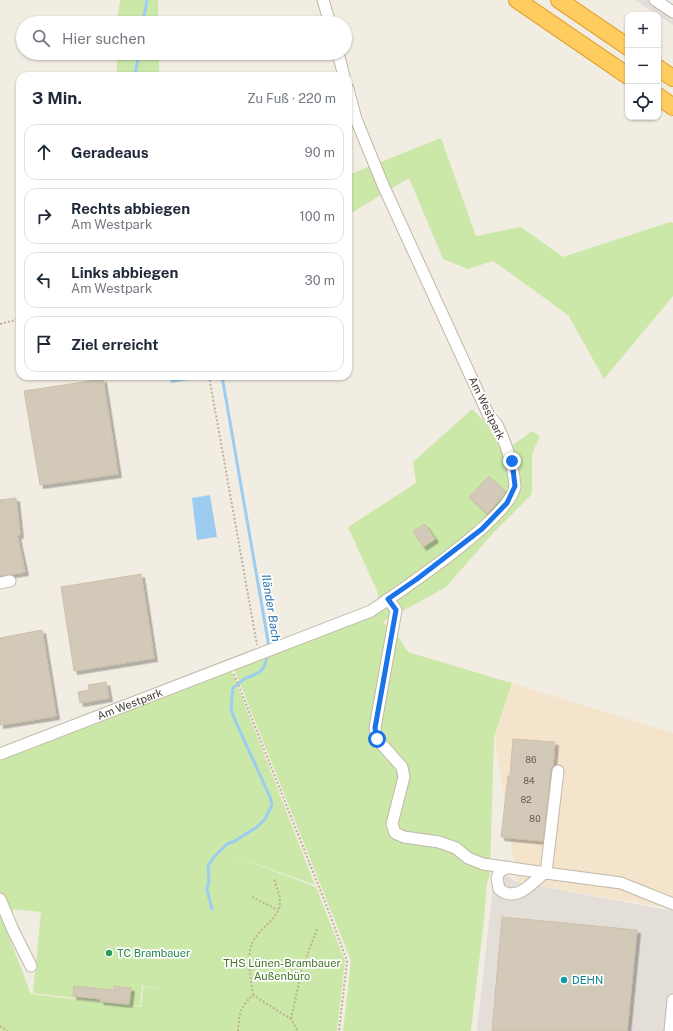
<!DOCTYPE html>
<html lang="de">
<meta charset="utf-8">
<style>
:root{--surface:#fff;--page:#f6f6f7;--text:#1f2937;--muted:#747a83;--line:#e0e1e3}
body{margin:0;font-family:"Public Sans",sans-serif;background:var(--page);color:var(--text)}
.controls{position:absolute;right:12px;top:12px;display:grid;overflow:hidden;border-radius:8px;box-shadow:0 1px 3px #0004}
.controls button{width:36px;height:36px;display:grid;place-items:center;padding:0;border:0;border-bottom:1px solid var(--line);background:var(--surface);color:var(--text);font:20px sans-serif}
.stop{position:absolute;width:12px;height:12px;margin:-9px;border:3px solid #1a73e8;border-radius:50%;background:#fff}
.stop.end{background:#1a73e8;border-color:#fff;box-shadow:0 1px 4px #0008}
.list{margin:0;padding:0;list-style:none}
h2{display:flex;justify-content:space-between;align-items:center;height:52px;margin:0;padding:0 16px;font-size:17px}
h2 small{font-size:13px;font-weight:400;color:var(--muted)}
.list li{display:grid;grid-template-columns:26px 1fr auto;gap:12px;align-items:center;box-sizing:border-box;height:56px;margin:0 8px 8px;padding:0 8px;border:1px solid var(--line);border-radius:12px}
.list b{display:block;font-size:15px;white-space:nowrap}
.list p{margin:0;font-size:13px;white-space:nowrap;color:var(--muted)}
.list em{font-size:13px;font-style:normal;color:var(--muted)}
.icon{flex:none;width:22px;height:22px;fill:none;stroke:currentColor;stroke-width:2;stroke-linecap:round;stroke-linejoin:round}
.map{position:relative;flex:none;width:673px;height:1031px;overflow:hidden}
.search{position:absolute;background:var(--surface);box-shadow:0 1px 3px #0004;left:16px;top:16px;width:336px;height:44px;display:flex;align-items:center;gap:10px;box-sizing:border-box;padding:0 14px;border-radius:22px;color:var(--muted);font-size:15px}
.panel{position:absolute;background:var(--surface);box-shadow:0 1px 3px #0004;left:16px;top:72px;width:336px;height:308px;border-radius:12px}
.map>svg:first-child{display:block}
.commercial{fill:#f5e4cc}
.industrial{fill:#e3ded8}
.green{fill:#cbe8a9;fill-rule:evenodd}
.parking{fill:#e2dfdb}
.water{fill:#9ccdf1}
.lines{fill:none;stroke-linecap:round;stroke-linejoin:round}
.stream{stroke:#9ccdf1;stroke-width:3}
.building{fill:#d3c9b8;stroke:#cec1ab;filter:url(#shadow)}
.minor-casing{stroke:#c0b8a8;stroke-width:13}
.highway-casing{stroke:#e0a12e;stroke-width:18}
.path{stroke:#bfb196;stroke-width:2;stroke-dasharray:2 2;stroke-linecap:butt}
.minor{stroke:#fff;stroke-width:11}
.highway{stroke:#ffcc60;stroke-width:16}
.route{stroke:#1a73e8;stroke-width:5}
.leisure-dot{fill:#2e9e5b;stroke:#fff;stroke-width:1.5}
.culture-dot{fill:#0f9aa8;stroke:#fff;stroke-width:1.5}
.labels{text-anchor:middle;stroke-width:3.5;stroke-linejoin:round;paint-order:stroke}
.number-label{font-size:9px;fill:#676054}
.street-label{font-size:11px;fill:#433d33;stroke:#fff}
.leisure-label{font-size:11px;fill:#27864d;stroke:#fff;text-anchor:start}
.park-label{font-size:11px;fill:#437625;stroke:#fff}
.culture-label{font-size:11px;fill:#0d838f;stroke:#fff;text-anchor:start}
.water-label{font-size:12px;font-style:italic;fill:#2a76b1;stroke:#fff}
</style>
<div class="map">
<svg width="673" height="1031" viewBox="0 0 673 1031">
<defs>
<filter id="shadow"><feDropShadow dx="3.5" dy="3.5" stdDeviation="0" flood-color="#0004"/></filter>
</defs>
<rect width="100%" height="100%" fill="#f2ede2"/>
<!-- commercial -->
<polygon class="commercial" points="512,683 673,733 673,909 517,882 495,738"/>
<!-- industrial -->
<polygon class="industrial" points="495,868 517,882 673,911 673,1031 477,1031"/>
<!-- green -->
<g class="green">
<polygon points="120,0 158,0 158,23 117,23"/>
<rect x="117" y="53" width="42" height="23"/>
<polygon points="441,138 476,236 521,227 563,257 670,222 673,223 673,296 604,379 568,315 493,261 468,269 443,259 409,178 348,215 348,175"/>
<polygon points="472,409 487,424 498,443 505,451 532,431 540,436 532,454 532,494 494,532 446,587 383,622 399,638 408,652 512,683 494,738 490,874 487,883 484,920 471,1031 343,1031 351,961 233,666 380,610 377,591 348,527 416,483 413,462"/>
<path d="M230 667 315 885 226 853 316 887 345 961 337 1031H0V755ZM13 909 41 912 33 993 140 1006 142 986 164 989 143 987 141 1007 31 994 11 942Z"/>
</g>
<!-- parking -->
<polygon class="parking" points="635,0 647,0 659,8 673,18 673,25"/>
<!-- water -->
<g class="water">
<polygon points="170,376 194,376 195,379 171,383"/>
<polygon points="210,495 217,537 197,540 192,498"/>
</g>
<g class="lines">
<!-- stream -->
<g class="stream">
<polyline points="143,23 147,0"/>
<polyline points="135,76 139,53"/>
<polyline points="222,376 268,641 268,648"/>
<path d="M212 909 207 890 209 880 208 866 213 858 227 844 235 841 257 827 265 819 272 805 270 797 235 720 231 709 233 688C237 685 242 680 246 678 261 673 266 670 267 653"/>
</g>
</g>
<!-- building -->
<g class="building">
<polygon points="103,379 118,474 40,485 24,391"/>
<polygon points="489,476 505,491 503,496 487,514 469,497"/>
<polygon points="16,498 20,535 17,535 25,572 0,576 0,500"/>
<polygon points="425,524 435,539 423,547 413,531"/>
<polygon points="141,574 154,658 74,671 61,587"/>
<polygon points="42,630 56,716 0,725 0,638"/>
<polygon points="106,682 109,698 80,703 78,692 89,690 88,685"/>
<polygon points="513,739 555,742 553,766 551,766 543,841 501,837 508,776 510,776"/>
<polygon points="502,917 637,930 627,1031 492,1031"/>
<polygon points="74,986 114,990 114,986 131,988 129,1004 100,1001 101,999 73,996"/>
</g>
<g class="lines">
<!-- minor casing -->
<g class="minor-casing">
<g id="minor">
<polyline points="323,0 330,23"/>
<polyline points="655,0 673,12"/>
<polyline points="338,53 344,76"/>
<polyline points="0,583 10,581"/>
<polyline points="388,599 396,610 375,728 377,739 402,767 404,777 392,824 395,833 404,837 439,842 456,848 468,858 483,864 546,873"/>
<path id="s1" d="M0 754 371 611C400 591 511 518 515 486 515 484 514 480 514 477 511 459 505 441 497 425 495 422 492 419 489 416L383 185 356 119 348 89"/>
<polyline points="558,771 546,873 621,883 673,904"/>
<path d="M508 867 499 872 497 878 499 889C516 903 531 884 544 873"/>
<polyline points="0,899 13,930 31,966"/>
<polyline points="670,1031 673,1000"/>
</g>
</g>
<!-- highway casing -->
<g class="highway-casing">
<g id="highway">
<polyline points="517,0 628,76"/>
<polyline points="559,0 628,47"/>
<polyline points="658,68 673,78"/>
<polyline points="658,96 673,107"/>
</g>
</g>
<!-- path -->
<g class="path">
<polyline points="0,324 20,319"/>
<polyline points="209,376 257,645"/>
<polyline points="234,674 329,912 347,961 339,1031"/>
<polyline points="252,897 278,910"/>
<path d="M253 995C251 980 247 962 251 946 256 929 280 920 280 902 280 895 276 886 274 878"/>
<polyline points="291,1019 302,968 318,927"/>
<polyline points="0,1026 8,1031"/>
<path d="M238 1031C239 1014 240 1007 253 995L291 1019 298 1031"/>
</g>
<!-- minor -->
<use href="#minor" class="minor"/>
<!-- highway -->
<use href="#highway" class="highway"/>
</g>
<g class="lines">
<!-- route -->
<polyline class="route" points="377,739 375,728 396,610 388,599 417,579 482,529 507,503 515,486 512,461"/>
</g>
<!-- markers -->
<circle class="leisure-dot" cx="109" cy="953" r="4"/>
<circle class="culture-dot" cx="564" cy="980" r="4"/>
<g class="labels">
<!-- number labels -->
<g class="number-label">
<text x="531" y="763">86</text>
<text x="529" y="784">84</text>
<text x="526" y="803">82</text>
<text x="535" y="822">80</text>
</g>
<!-- street labels -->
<g class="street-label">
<text transform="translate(487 408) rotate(64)" y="4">Am Westpark</text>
<text dy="4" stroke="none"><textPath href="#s1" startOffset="139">Am Westpark</textPath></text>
</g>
<!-- leisure labels -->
<g class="leisure-label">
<text x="117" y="957">TC Brambauer</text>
</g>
<!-- park labels -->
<g class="park-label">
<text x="282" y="967">THS Lünen-Brambauer<tspan x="282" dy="13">Außenbüro</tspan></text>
</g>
<!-- culture labels -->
<g class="culture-label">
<text x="572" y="984">DEHN</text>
</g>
<!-- water labels -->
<g class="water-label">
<text transform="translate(271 608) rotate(81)" y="4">Iländer Bach</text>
</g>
</g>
</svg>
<div class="controls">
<button>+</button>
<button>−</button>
<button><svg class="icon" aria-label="locate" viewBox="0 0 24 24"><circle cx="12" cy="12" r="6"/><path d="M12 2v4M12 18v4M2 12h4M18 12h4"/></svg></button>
</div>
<div class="stop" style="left:377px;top:739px"></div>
<div class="stop end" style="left:512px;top:461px"></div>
<div class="search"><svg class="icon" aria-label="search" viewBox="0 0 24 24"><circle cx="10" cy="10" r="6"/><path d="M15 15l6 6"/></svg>Hier suchen</div>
<section class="panel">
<h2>3 Min.<small>Zu Fuß · 220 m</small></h2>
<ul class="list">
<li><svg class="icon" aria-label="ahead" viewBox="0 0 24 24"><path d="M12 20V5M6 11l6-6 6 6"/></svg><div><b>Geradeaus</b></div><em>90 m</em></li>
<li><svg class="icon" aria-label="right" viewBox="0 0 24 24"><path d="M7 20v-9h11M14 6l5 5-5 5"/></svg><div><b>Rechts abbiegen</b><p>Am Westpark</p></div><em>100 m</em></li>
<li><svg class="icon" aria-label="left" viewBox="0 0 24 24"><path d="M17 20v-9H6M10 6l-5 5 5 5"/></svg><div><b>Links abbiegen</b><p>Am Westpark</p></div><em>30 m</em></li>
<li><svg class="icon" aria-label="arrive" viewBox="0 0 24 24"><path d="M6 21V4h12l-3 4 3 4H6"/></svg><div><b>Ziel erreicht</b></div></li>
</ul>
</section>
</div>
